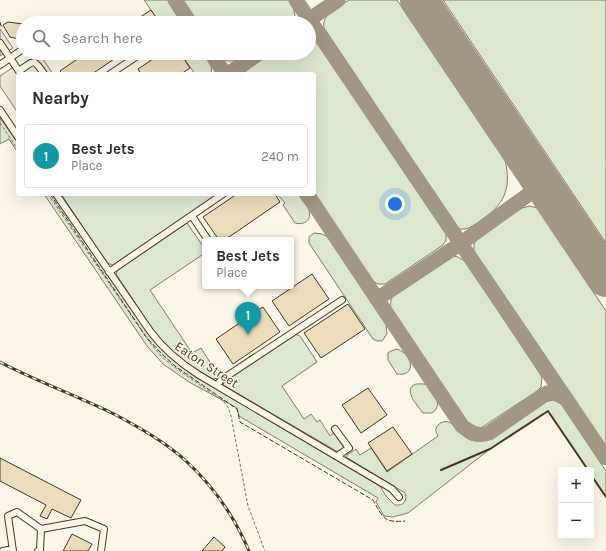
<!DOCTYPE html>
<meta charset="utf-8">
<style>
:root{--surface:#fff;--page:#f2f2f3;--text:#2b2b33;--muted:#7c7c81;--line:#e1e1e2;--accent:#db2777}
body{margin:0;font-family:Karla,sans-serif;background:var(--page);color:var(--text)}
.controls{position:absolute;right:12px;bottom:12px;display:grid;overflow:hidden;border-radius:4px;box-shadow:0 4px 16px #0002}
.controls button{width:36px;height:36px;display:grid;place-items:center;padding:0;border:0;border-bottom:1px solid var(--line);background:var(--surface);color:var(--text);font:20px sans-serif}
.you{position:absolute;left:395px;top:204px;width:14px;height:14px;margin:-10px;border:3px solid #fff;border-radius:50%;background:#1a73e8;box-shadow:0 0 0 6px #1a73e833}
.badge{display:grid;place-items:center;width:26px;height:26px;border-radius:50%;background:var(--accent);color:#fff;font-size:13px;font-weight:700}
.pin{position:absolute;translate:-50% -33px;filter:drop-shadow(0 1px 2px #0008)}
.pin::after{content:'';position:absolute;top:21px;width:14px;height:12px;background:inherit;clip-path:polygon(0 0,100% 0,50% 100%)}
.popup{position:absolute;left:202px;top:237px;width:92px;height:52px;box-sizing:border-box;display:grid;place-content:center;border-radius:4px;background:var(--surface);filter:drop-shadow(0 1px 3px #0005);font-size:13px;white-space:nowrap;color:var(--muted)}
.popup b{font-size:15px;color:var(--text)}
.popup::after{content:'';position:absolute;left:50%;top:100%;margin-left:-8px;border:8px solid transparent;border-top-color:var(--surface)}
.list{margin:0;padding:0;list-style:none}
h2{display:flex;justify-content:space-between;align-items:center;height:52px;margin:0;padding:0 16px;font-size:17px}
h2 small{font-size:13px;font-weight:400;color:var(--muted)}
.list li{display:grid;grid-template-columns:26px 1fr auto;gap:12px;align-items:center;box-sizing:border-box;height:64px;margin:0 8px 8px;padding:0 8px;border:1px solid var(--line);border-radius:4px}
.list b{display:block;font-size:15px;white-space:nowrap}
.list p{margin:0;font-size:13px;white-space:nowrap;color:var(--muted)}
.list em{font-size:13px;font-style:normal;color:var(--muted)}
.icon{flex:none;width:22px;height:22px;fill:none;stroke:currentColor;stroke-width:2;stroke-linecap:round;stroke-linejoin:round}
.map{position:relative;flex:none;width:606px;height:551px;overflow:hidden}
.search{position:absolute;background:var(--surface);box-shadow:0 4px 16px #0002;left:16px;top:16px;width:300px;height:44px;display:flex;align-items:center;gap:10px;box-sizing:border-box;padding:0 14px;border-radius:22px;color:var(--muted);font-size:15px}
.panel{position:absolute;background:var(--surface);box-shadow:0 4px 16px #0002;left:16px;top:72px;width:300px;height:124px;border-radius:4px}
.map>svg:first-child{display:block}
.green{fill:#dce7d0;stroke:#887966}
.parking{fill:#ede7d9;stroke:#887966}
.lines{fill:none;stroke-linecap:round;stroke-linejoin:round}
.stream{stroke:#c9cecd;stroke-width:1.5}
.taxiway{stroke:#a29684;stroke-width:15}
.runway{stroke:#a29684;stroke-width:38}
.building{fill:#ecdcbc;stroke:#4a3520}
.minor-casing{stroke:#4a3520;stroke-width:8}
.path{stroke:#7f6f5c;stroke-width:1;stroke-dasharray:3 2;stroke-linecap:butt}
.minor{stroke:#fbf6e9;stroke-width:6}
.rail-casing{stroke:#4a3520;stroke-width:3}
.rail{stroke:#fbf6e9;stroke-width:1.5;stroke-dasharray:4.5;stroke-linecap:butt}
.fence{stroke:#4a3520;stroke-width:1;stroke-dasharray:5 2;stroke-linecap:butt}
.wall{stroke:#4a3520;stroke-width:2}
.labels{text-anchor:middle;stroke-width:3;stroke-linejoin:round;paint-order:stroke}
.street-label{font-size:13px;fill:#4a3520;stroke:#fbf6e9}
</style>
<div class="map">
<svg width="606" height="551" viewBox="0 0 606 551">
<rect width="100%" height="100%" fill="#fbf6e9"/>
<!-- green -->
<g class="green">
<polygon points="144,0 168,0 183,23 160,23"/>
<polygon points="183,0 289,0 293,6 295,16 291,23 198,23"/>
<path d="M349 0H397L505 160C512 189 504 205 480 221 474 225 468 230 460 229L457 226 324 28C321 14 339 7 349 0Z"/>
<polygon points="443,0 606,0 606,243"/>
<polygon points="309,34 314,38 446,234 446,240 443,245 385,284 378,284 373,281 314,194 314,74 242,74 271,53 309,53"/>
<path d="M180 53H203C208 60 213 66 211 74H195Z"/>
<path d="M218 53H247C236 60 228 67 218 53Z"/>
<polygon points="0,118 18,143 18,153 9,139 0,144"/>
<path d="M44 194H53L152 339C164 352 176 363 190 373L380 486 386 496 395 505C403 506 408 501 405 493L346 457 347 455 356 449 360 455 371 448 387 472 438 436C438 436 436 432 436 431 435 425 443 420 448 422 459 425 460 441 478 441 493 441 530 411 544 402L553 400 560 402 606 471V497L591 475V470H588L548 411 490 449 408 513 393 517 384 516 376 502 378 498 239 416 237 408 189 382 163 364 147 346Z"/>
<polygon points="61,194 213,194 214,195 220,194 113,265 107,263"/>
<path d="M277 194H298C301 199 305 203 308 208 313 218 306 226 295 223L283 205 285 203Z"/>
<polygon points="530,206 537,208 606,311 606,448 474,251 474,244 477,239 522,208"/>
<polygon points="187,223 205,249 205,253 150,290 192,353 201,348 220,378 212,379 185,362 169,349 155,333 116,274 118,270"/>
<polygon points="314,233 322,234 328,237 386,324 387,334 382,341 377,341 373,339 309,243 309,237"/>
<path d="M453 256 458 257 466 262 542 377 541 387 537 391 481 428 474 427 468 423 391 309C390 303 391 298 394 294L449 257Z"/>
<polygon points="295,334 300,336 317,362 282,386 304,419 311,414 317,422 320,420 330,436 334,433 344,448 338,452 223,385 224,382"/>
<path d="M397 349C413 354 417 377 397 374L388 360V353L391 351Z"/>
<path d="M416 384C420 384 425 383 428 386 430 388 432 392 434 394 439 402 439 408 432 413H423C417 405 402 389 416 384Z"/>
</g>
<!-- parking -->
<g class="parking">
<polygon points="0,29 13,48 0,56"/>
<polygon points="41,56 53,74 18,74 18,113 0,86 0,76 18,64 21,68"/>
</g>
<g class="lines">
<!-- stream -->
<polyline class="stream" points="605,161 606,161"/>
<!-- taxiway -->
<g class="taxiway">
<polyline points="175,0 190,23"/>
<polyline points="296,0 606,458"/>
<polyline points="304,23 338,0"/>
<polyline points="211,53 225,74"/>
<polyline points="228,74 259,53"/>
<path d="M307 194 462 426C472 433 477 437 489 433L547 393H555L566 399"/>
<polyline points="377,299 460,244 543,184"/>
</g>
<!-- runway -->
<polyline class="runway" points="419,0 606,278"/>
</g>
<!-- building -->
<g class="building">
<polygon points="151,10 160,23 131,23"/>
<polygon points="8,22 23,24 23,40 10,37 3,25"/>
<polygon points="86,53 123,53 92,74 63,74 60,71"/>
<polygon points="162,53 180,53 190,68 181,74 141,74 138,69"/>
<polygon points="237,194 275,194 280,202 226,239 225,237 219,240 203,217"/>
<polygon points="312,274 329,299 289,326 272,301"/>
<polygon points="348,304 365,329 321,358 304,333"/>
<polygon points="263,307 280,332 233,364 216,339"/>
<polygon points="368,388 387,415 361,433 342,405"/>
<polygon points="393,427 412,454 387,471 368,443"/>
<polygon points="0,458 81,500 71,518 52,509 47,519 40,516 46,505 0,481"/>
<polygon points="72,534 92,544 88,551 63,551"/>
<polygon points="214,537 225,547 222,551 202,551"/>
</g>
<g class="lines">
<!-- minor casing -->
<g class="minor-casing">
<g id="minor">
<polyline points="0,43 10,58 0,65"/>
<path d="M19 71C34 61 33 57 44 74"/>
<polyline points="21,74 10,58 23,49"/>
<polyline points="110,74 142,53"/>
<polyline points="0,110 18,137"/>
<path d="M56 194 150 331C164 350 180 363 199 375L392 489 399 497"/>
<polyline points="192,216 208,240"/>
<polyline points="109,272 223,194"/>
<polyline points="217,385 221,380 342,300"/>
<polyline points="335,429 349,448 337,456"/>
<polyline points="3,551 8,550 13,551"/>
<polyline points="13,551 8,516 17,512 41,529 85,521 104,529 101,551"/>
<polyline points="38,551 40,550 41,529"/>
</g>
</g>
<!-- path -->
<g class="path">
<polyline points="0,123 18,150"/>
<polyline points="48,194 148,340 162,357 177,369 223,401 228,407 231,416 248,506 265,551"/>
</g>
<!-- minor -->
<use href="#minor" class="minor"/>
<!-- rail casing -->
<g class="rail-casing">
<path id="rail" d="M0 362C38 382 78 396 116 415 140 428 167 443 187 462 213 486 235 518 249 551"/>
</g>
<!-- rail -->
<use href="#rail" class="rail"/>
<!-- fence -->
<g class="fence">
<polyline points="0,22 1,26 3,25"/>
<path d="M50 194 147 338 162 354 175 366 237 409 240 422 373 500C383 518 384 523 405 521"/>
</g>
<!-- wall -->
<g class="wall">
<polyline points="441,470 490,449 548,411 588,470"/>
<polyline points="591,475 606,497"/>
</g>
</g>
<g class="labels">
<!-- street labels -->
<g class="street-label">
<text transform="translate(207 364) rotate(33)" y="5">Eaton Street</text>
</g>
</g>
</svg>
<div class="controls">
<button>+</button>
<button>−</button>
</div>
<div class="you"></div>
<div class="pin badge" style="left:248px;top:335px;background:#0f9aa8">1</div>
<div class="popup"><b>Best Jets</b>Place</div>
<div class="search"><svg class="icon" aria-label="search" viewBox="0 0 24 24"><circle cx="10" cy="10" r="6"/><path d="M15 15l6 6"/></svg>Search here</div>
<section class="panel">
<h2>Nearby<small></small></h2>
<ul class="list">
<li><span class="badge" style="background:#0f9aa8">1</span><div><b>Best Jets</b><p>Place</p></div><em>240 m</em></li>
</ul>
</section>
</div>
